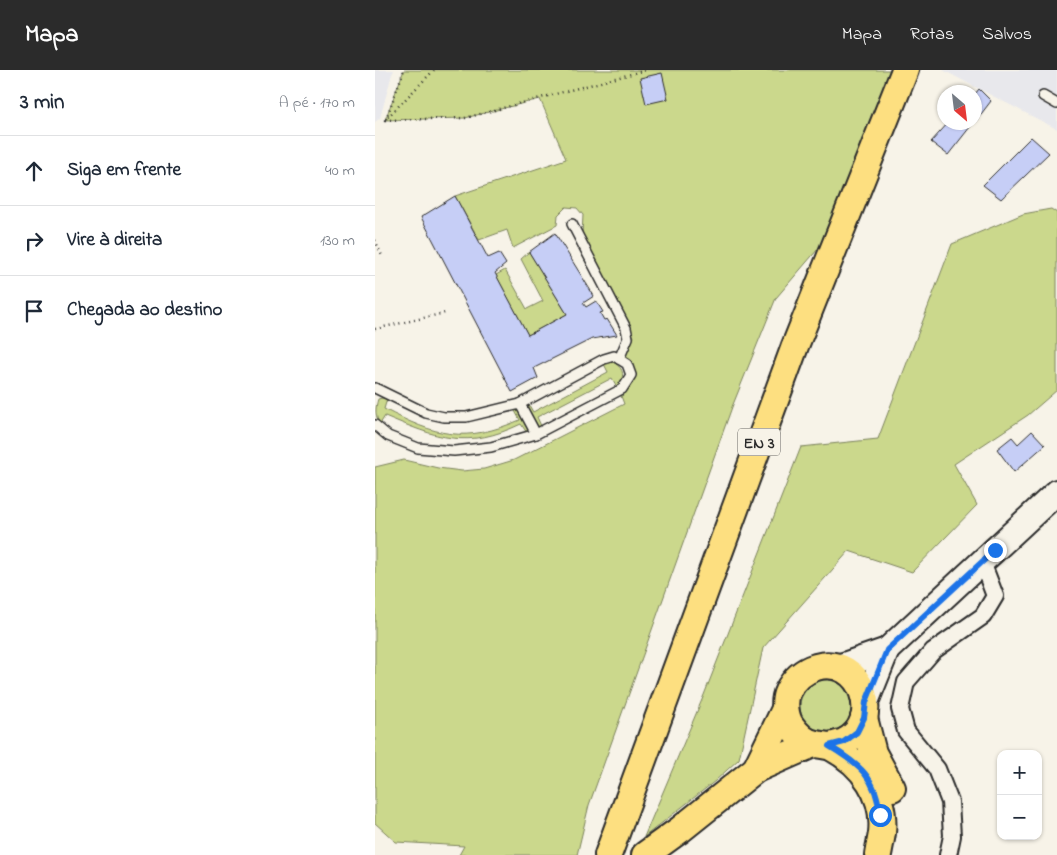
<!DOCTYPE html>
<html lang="pt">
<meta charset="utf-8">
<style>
:root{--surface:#fff;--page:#f6f6f7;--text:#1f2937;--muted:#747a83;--line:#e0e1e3;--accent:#2b2b2b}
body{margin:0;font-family:"Indie Flower",sans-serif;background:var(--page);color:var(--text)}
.controls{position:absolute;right:15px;bottom:15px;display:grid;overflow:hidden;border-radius:10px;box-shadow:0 1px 4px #0004}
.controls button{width:45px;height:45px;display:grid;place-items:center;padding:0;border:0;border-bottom:1px solid var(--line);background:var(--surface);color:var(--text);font:25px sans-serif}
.compass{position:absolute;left:562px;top:15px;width:45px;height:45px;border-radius:50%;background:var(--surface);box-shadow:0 1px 4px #0004;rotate:152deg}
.stop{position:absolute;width:15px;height:15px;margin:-11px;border:4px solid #1a73e8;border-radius:50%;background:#fff}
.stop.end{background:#1a73e8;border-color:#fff;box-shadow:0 1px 5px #0008}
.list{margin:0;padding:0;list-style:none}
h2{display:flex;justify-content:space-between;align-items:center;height:65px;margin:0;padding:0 20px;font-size:21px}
h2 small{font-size:16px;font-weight:400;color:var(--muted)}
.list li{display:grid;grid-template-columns:32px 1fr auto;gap:15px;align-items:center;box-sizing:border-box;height:70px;padding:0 20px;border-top:1px solid var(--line)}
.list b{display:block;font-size:19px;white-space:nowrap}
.list em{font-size:16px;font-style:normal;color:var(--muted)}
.icon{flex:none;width:28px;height:28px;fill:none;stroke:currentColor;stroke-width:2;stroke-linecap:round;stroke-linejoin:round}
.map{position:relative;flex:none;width:682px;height:785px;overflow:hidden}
header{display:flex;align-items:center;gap:30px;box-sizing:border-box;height:70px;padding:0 25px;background:var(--accent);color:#fff}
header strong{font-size:24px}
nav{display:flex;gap:28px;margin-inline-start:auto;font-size:18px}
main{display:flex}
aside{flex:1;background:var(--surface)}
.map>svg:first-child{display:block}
.built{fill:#e8e8ec}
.green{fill:#cbd88c;stroke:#7b825c}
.building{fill:#c6cef6;stroke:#2b2b2b}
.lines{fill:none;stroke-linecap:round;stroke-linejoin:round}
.lane-casing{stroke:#2b2b2b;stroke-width:12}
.street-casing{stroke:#2b2b2b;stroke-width:20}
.secondary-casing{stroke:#2b2b2b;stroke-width:28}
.primary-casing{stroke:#2b2b2b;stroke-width:30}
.path{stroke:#2b2b2b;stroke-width:2.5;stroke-dasharray:1 4;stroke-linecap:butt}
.lane{stroke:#f7f3e8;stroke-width:9}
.street{stroke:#f7f3e8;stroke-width:16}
.secondary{stroke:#f7f3e8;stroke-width:24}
.primary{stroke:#fddf80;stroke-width:26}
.route{stroke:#1a73e8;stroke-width:6}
.labels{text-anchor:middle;stroke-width:4.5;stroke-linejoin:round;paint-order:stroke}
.shield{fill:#f7f3e8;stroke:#686764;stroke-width:1}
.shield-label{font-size:16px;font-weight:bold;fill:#2b2b2b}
</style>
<header>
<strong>Mapa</strong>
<nav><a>Mapa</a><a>Rotas</a><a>Salvos</a></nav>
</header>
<main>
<aside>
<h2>3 min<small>A pé · 170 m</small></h2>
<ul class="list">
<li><svg class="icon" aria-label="ahead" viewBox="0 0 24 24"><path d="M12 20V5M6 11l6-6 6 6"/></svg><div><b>Siga em frente</b></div><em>40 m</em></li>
<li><svg class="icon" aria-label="right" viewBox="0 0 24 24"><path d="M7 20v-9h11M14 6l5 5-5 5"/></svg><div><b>Vire à direita</b></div><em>130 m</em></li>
<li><svg class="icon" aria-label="arrive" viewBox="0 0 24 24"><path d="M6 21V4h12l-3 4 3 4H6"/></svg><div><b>Chegada ao destino</b></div></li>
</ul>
</aside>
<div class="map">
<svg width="682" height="785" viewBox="0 0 682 785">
<rect width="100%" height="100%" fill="#f7f3e8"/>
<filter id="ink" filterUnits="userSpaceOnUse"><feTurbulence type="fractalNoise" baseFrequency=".02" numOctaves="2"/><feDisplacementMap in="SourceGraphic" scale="10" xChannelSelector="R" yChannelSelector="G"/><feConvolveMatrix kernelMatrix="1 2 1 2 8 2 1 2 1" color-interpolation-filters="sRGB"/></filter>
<g filter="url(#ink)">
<!-- built -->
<g class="built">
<polygon points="0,0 19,0 17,4 5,48 0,52"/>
<polygon points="568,0 682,0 682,59 604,19"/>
</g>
<!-- green -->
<g class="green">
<path d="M29 0H515L449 172 401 228 357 337 214 735 202 785H84L89 776 21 772 0 753V397L29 390 63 398 87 401 109 399 139 390 249 334 246 326C262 314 260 302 250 286L259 267 207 165 208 145 202 138 191 137 183 145 182 155 138 178 132 160 104 170 80 126 191 89 165 29 90 48 10 50Z"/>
<polygon points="676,139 682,143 682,320 653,345 579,394 602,435 537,502 474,481 388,578 364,689 340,711 269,767 329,625 426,377 503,369 577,174 648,144"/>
<polygon points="154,182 192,244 153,265 121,205 130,200 152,239 168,231 146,189"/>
<path d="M238 292C250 299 250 307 242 317L237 308 162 347 166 356 162 358 150 336 154 335 158 342 233 302 229 294Z"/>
<path d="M7 328 12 329 9 339C61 366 89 374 145 350L140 341 144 340 155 362 152 363 146 354C92 380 62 368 10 346L5 354C0 346 0 339 3 329Z"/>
<circle cx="451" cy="636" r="26"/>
</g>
<!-- building -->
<g class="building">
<polygon points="287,3 293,29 271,34 265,8"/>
<polygon points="604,19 616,31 600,52 600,24"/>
<polygon points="574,52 599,52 573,85 556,72"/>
<polygon points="656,67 674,83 626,129 608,115"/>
<polygon points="80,126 113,188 124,183 131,194 120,203 153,265 192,244 154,182 180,163 219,226 208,233 211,237 221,231 228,242 225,243 229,250 232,249 242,265 217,269 159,298 163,308 137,322 46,147"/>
<polygon points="657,361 670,375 639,402 622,379 637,367 643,374"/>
</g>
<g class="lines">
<!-- lane casing -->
<g class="lane-casing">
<g id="lane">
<polyline points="668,26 682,34"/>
<polyline points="197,154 251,258 253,268 244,289"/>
<polyline points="0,318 51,343 69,347 91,347 145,334 229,289 239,286 252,294 256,305 247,319 161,364 116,377 79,381 43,378 13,366 0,355"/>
<polyline points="145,334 161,364"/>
</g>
</g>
<!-- street casing -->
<g class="street-casing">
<polyline id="street" points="573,785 577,766 575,732 562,699 531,661 525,639 531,612 558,581 608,546 620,526 607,492"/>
</g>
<!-- secondary casing -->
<g class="secondary-casing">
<g id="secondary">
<polyline points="463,597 512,580 682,422"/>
<polyline points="491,632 512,580"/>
</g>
</g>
<!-- primary casing -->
<g class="primary-casing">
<g id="primary">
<polyline points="489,648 498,683 517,718"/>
<path d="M454 676C459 675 464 674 469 672 510 652 487 584 441 597 428 601 419 609 413 621 408 631 410 648 417 657 423 665 431 673 441 674 446 675 451 675 456 677 488 694 511 725 507 763 506 770 504 778 503 785"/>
<polyline points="381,699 410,639"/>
<polyline points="233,785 420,276 530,0"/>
<polyline points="270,785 306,759 381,699 438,674"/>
</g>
</g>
<!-- path -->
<g class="path">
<polyline points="59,0 10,50 90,48 271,0"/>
<polyline points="11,49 29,0"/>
<polyline points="0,170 8,188"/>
<polyline points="0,259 70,243"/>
</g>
<!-- lane -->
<use href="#lane" class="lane"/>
<!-- street -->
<use href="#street" class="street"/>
<!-- secondary -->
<use href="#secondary" class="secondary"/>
<!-- primary -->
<use href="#primary" class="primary"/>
</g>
</g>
<g class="lines" filter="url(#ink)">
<!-- route -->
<path class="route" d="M505 745C502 708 484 694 454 676L469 672 482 662 489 648 491 632 512 580 620 480"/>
</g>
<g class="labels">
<!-- shield labels -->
<rect class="shield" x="363" y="358.5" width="42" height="27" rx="4"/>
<g class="shield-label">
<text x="384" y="378">EN 3</text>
</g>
</g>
</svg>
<div class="controls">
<button>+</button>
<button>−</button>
</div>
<svg class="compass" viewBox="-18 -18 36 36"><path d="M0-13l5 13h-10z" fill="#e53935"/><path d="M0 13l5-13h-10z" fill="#747a83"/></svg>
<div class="stop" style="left:505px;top:745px"></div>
<div class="stop end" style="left:620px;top:480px"></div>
</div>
</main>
